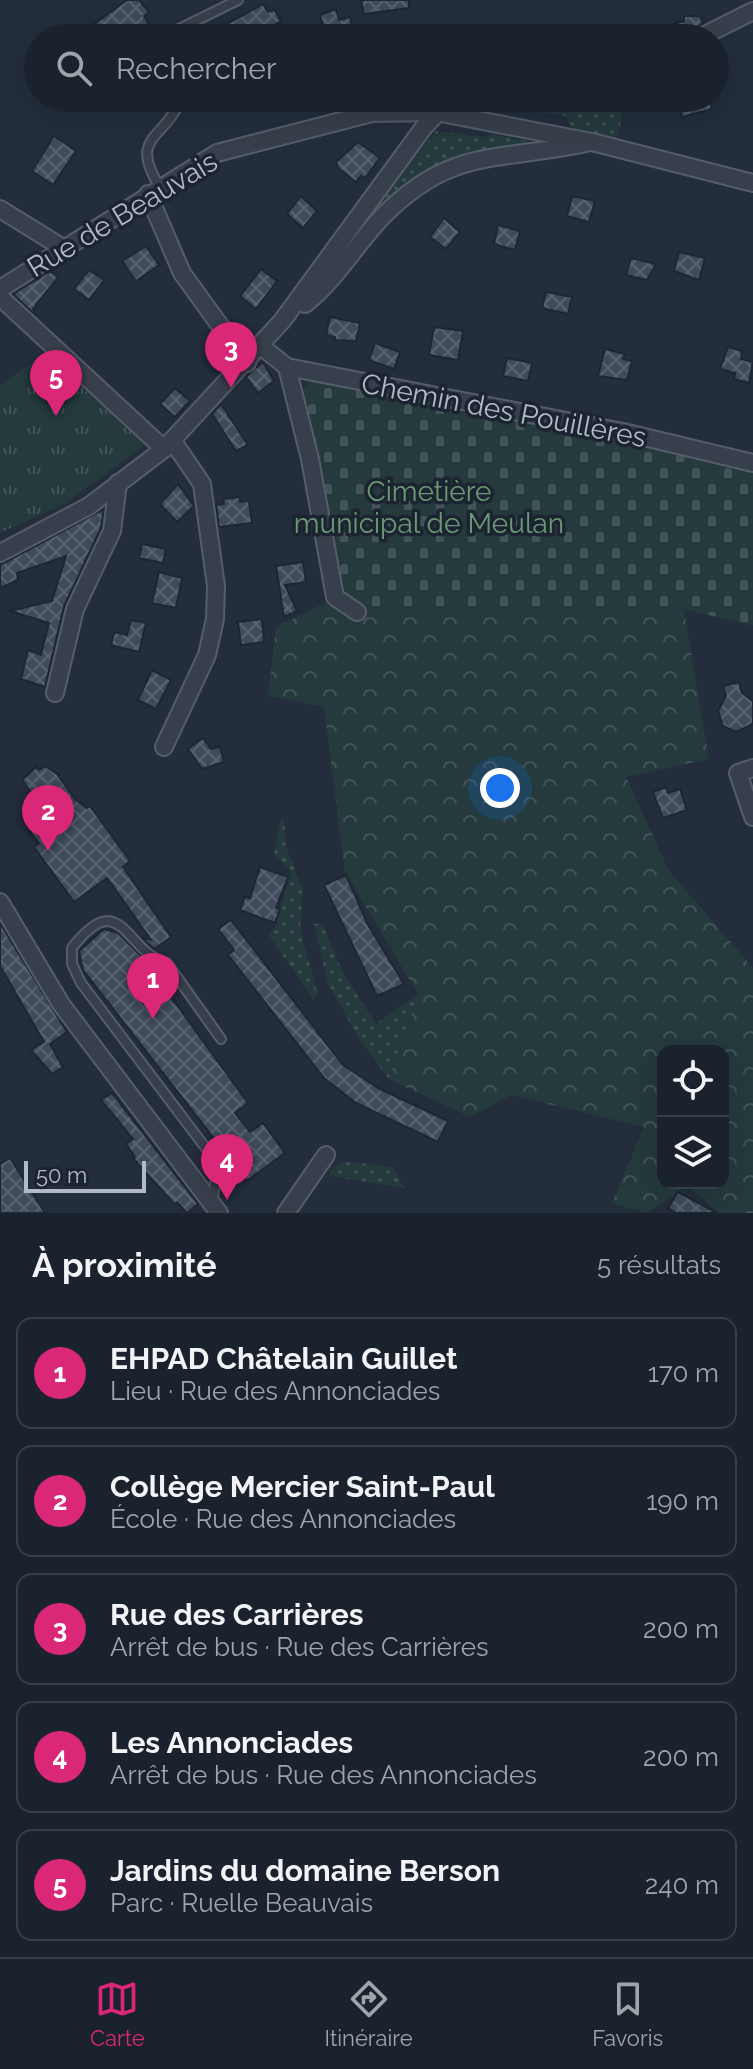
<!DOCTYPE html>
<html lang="fr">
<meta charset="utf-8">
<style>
:root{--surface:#1a222d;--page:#272f39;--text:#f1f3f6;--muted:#9fa4aa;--line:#383f49;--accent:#db2777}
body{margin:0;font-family:Raleway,sans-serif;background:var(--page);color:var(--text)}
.controls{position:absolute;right:24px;bottom:24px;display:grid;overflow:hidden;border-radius:16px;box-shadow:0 8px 32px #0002}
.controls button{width:72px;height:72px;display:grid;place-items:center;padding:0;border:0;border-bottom:2px solid var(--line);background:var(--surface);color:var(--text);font:40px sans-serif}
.scale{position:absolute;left:24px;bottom:20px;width:122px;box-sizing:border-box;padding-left:8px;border:4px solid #b2bac7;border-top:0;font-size:22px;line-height:28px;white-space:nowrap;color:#b2bac7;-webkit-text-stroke:6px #1c2431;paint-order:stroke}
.you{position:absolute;left:500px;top:788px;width:28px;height:28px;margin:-20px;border:6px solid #fff;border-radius:50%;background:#1a73e8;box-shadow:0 0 0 12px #1a73e833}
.badge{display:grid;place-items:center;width:52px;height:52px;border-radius:50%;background:var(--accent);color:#fff;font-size:26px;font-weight:700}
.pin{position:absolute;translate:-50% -66px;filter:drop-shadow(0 2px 4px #0008)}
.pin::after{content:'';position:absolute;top:42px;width:28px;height:24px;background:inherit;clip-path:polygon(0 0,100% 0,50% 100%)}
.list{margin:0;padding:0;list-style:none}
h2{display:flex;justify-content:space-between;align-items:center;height:104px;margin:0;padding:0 32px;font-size:34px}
h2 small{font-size:26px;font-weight:400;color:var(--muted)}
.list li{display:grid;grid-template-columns:52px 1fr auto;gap:24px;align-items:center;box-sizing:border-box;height:112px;margin:0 16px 16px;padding:0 16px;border:2px solid var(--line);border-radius:16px}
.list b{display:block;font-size:30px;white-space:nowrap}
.list p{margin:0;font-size:26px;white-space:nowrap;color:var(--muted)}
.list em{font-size:26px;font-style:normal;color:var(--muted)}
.icon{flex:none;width:44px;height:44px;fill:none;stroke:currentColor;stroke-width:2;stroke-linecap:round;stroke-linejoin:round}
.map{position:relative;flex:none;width:753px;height:1213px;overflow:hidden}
.search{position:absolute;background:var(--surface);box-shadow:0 8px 32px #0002;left:24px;right:24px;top:24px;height:88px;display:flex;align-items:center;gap:20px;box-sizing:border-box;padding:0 28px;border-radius:44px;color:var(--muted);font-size:30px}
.sheet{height:744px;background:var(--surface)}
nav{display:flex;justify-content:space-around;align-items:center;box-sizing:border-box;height:112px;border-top:2px solid var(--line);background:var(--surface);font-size:22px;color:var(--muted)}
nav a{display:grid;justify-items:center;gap:4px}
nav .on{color:var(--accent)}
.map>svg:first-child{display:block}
.grass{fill:url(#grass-dots)}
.forest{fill:url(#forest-crowns);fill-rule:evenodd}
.cemetery{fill:url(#cemetery-stones)}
.park{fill:url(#park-tufts)}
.building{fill:url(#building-cross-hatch);stroke:#1e2633;stroke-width:2}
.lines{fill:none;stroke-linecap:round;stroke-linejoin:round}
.lane-casing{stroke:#555d6a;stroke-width:12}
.street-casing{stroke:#555d6a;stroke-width:20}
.lane{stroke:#373f4c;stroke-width:8}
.street{stroke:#373f4c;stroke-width:16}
.labels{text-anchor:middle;stroke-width:7;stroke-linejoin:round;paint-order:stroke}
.street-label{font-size:28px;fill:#b2bac7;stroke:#1c2431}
.park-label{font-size:28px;fill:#6a9875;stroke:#1c2431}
</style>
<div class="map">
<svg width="753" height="1213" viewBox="0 0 753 1213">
<defs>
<pattern id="grass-dots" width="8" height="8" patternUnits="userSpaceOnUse" patternTransform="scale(2)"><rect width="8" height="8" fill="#253a3d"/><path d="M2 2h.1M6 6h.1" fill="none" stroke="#425458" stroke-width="1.8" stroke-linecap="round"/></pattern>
<pattern id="forest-crowns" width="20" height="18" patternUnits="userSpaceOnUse" patternTransform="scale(2)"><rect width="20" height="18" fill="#253a3d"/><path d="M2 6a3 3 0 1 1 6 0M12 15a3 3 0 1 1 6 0" fill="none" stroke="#425458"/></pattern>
<pattern id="cemetery-stones" width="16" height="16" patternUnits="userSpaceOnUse" patternTransform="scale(2)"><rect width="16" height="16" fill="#253a3d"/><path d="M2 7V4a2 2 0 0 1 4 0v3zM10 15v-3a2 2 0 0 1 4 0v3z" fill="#425458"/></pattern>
<pattern id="park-tufts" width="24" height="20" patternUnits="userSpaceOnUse" patternTransform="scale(2)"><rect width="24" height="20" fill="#253a3d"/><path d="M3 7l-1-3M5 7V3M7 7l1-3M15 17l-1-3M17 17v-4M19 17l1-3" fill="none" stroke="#425458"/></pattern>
<pattern id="building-cross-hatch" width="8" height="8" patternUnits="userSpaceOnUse" patternTransform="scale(2)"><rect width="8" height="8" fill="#3f4b5b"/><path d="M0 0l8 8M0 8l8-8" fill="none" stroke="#586371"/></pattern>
</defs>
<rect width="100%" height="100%" fill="#232d3c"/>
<!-- grass -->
<g class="grass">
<path d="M479 98H626L617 140 572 129 566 116C534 109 504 110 472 106V100Z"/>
<path d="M436 131 488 137 492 134 542 144C509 147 474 147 444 161 388 186 349 246 310 290Z"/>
<polygon points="281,818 284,819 286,846 303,890 300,930 318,994 313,999 268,934 275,928 291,872 274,854"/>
<polygon points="322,923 343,973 376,1024 418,994 389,1079 359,1039 328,983 314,924"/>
<polygon points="343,1161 393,1167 404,1188 330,1176 330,1170"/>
</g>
<!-- forest -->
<path class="forest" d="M340 596 363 610 684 609 709 759 626 777 669 871 753 968V1213H719L688 1186 646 1213 612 1203 644 1127 511 1095 470 1117 389 1079 418 994 345 872 324 707 268 696 276 627ZM663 1051H723V1183H663Z"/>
<!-- cemetery -->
<polygon class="cemetery" points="314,377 753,468 753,626 684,609 362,610 340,596 300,392"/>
<!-- park -->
<polygon class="park" points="44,353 145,445 66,503 0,533 0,386"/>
<!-- building -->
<g class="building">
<polygon points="127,0 139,0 149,12 144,16 149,24 129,38 75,38"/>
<polygon points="361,0 409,0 409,8 364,14"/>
<polygon points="263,4 268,12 274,9 281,21 276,24 280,31 269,38 202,38"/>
<polygon points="336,9 339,20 350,17 353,30 327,38 320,15"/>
<polygon points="684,16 700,16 703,24 671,38 638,38 638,35 684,21"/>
<polygon points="677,98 709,98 712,109 682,117"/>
<polygon points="54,136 76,151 53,185 32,171"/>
<polygon points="358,142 380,158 365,178 361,176 356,182 338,168 336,162"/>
<polygon points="301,196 317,211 303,228 287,214"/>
<polygon points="572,196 595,201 589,222 567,216"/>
<polygon points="444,218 460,232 446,249 430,237"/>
<polygon points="498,225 520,231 515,250 494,244"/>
<polygon points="146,246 159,265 136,281 122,261"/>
<polygon points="679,252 705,258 699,280 674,271"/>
<polygon points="631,258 656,264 647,280 626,275"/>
<polygon points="261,269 277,281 256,309 240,296"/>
<polygon points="89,270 104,280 89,300 74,289"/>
<polygon points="50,271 58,277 33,309 36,316 13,294"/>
<polygon points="546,292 572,297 568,314 542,308"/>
<polygon points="330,317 360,323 356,341 335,340 335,337 326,335"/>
<polygon points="434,327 463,331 458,360 429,355"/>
<polygon points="375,343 400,352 394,369 369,360"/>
<polygon points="728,347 742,351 741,359 753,362 749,383 734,379 735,373 720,369"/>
<polygon points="605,349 625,354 623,359 632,361 627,380 598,376"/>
<polygon points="507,358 532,363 528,381 503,376"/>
<polygon points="263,362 274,381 258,393 246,377"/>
<polygon points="175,388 190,401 175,417 160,404"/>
<polygon points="221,404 248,445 236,451 212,414"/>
<polygon points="178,484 194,506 177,522 160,504"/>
<polygon points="240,497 240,502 249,501 252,523 219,527 216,505 224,504 223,499"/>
<polygon points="104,509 101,528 64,606 45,687 21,679 28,650 41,655 49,623 10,611 52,601 66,556 17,573 18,580 0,588 0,565"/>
<polygon points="142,544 166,549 163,563 139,558"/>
<polygon points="303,562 306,582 285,585 297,611 284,617 276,566"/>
<polygon points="159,572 182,578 176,608 152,603"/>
<polygon points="262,619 264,642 241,645 238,622"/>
<polygon points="131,620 146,623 139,652 111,645 114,632 127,635"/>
<polygon points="152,670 171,680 156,709 138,700"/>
<polygon points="739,682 742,693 753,701 753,724 736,732 723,726 718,711 726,696 723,686"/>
<polygon points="203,738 211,749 220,747 224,762 202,769 188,749"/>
<polygon points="45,766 57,774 75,799 87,808 90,806 130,861 123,867 171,937 154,949 142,938 151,940 107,878 74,902 34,847 39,843 30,832 49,817 22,780 36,767 39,770"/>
<polygon points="666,787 668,793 680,789 687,810 663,818 653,792"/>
<polygon points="260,867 288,877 276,908 280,909 275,923 240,910 245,897 250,898"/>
<polygon points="346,875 367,923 404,984 377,996 324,885"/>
<polygon points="231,920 343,1065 380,1089 448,1121 438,1142 356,1103 324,1078 228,955 234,950 218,929"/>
<polygon points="0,923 67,1032 50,1044 63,1067 52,1074 31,1050 44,1042 0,966"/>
<polygon points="104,929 118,933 142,957 248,1103 235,1113 250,1132 263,1123 285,1153 247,1181 83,970 79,951"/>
<polygon points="112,1093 198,1204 187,1213 177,1202 174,1204 133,1158 135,1157 126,1144 133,1139 101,1100"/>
<polygon points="10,1158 45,1213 0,1213 0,1164"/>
<polygon points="678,1192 717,1213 676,1213 668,1208"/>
</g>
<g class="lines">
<!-- lane casing -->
<g class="lane-casing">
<g id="lane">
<polyline points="173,38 171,33 238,0"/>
<path d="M159 186C129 135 163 142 182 98"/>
<path d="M212 1203 217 1171 211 1155 81 983 72 964V948C122 884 125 953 167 963L221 1039"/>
</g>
</g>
<!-- street casing -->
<g class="street-casing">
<g id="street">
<polyline points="699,38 753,11"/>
<polyline points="148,194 182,273 247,363"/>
<polyline points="0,209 63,248"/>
<polyline points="0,289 217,153 372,113 436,112 592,142 753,183"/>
<polyline points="0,297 164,449"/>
<path d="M305 304C335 281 356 244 383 216 452 146 499 162 586 143"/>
<polyline points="262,347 287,367 623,432 753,463"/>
<polyline points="287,367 310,459 335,597 357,612"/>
<polyline points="0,553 89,506 164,449 282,321 424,127 452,98"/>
<polyline points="55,693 75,609 112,531 118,483"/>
<polyline points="164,747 207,655 215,619 216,586 202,484 172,440"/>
<polyline points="753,768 738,773 753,817"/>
<polyline points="0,902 61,1004 219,1213"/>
<polyline points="286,1213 326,1155"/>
</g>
</g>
<!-- lane -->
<use href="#lane" class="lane"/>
<!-- street -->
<use href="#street" class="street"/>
</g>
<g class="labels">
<!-- street labels -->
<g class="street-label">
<text transform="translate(122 214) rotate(-31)" y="10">Rue de Beauvais</text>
<text transform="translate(504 410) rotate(11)" y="10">Chemin des Pouillères</text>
</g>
<!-- park labels -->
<g class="park-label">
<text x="429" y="501">Cimetière<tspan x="429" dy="32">municipal de Meulan</tspan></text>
</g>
</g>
</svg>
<div class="controls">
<button><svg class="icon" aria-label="locate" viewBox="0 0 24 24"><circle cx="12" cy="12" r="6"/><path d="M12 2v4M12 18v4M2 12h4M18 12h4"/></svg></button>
<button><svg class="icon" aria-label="layers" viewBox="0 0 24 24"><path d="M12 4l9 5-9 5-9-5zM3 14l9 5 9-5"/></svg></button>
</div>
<div class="scale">50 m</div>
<div class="you"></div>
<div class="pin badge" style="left:153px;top:1019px">1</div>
<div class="pin badge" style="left:48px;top:851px">2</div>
<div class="pin badge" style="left:231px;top:388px">3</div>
<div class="pin badge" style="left:227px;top:1200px">4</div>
<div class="pin badge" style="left:56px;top:416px">5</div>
<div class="search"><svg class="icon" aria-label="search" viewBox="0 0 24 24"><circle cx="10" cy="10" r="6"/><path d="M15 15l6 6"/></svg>Rechercher</div>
</div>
<section class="sheet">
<h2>À proximité<small>5 résultats</small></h2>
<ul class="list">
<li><span class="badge">1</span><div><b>EHPAD Châtelain Guillet</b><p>Lieu · Rue des Annonciades</p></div><em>170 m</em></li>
<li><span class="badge">2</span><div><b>Collège Mercier Saint-Paul</b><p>École · Rue des Annonciades</p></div><em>190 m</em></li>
<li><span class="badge">3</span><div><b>Rue des Carrières</b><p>Arrêt de bus · Rue des Carrières</p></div><em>200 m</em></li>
<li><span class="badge">4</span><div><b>Les Annonciades</b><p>Arrêt de bus · Rue des Annonciades</p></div><em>200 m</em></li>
<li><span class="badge">5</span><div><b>Jardins du domaine Berson</b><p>Parc · Ruelle Beauvais</p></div><em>240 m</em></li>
</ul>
</section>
<nav>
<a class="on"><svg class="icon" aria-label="map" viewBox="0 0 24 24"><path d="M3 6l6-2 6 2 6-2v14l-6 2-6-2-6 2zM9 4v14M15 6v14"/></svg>Carte</a>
<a><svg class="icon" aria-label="directions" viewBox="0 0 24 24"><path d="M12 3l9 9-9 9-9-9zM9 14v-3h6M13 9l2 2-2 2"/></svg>Itinéraire</a>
<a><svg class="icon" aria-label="saved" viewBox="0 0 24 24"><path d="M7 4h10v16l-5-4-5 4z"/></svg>Favoris</a>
</nav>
